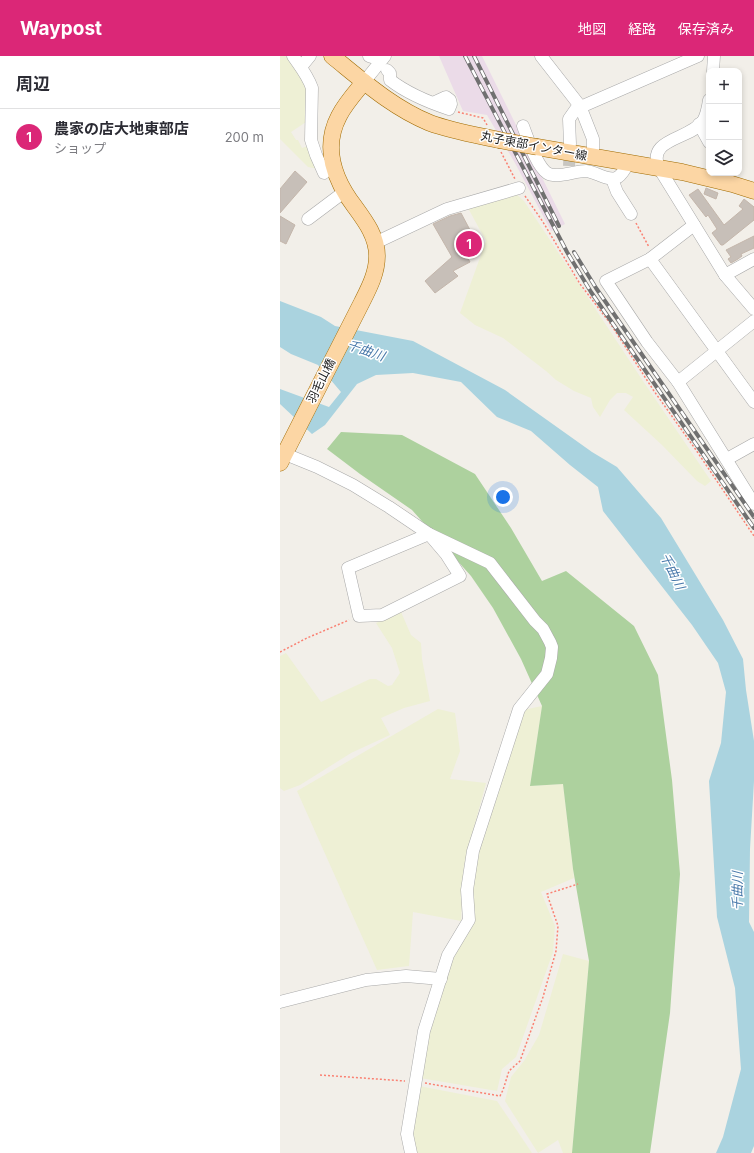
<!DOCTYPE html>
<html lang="ja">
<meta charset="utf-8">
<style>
:root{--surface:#fff;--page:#f2f2f3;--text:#2b2b33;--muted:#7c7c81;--line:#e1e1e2;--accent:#db2777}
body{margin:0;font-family:Inter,"Noto Sans JP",sans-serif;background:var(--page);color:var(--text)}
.controls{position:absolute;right:12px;top:12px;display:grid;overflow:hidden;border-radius:8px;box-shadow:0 2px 6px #0003}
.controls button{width:36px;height:36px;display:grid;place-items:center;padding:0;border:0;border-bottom:1px solid var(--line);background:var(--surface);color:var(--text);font:20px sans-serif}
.you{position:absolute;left:223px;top:441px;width:14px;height:14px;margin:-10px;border:3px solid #fff;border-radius:50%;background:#1a73e8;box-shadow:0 0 0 6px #1a73e833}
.badge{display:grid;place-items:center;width:26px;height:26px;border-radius:50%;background:var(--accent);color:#fff;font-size:13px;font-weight:700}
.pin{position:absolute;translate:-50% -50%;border:2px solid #fff;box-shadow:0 1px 4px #0006}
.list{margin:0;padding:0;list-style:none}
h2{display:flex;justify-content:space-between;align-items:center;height:52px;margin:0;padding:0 16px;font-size:17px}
h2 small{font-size:13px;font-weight:400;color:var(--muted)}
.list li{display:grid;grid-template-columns:26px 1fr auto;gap:12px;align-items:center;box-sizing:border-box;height:56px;padding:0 16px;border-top:1px solid var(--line)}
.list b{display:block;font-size:15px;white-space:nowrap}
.list p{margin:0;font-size:13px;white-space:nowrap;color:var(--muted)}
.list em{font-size:13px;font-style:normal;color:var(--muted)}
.icon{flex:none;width:22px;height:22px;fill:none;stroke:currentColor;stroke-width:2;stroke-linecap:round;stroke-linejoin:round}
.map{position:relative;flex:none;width:474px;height:1097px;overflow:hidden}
header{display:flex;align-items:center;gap:24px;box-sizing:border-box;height:56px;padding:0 20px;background:var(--accent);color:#fff}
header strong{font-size:19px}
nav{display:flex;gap:22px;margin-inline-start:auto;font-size:14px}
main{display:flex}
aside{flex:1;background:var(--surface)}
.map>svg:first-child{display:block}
.industrial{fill:#ebdbe8}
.farmland{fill:#eef0d5}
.forest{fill:#add19e}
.water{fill:#aad3df}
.building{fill:#c7bfb8;stroke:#c4b6ab}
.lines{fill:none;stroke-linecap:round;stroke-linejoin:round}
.minor-tunnel{stroke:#c8c6c1;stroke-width:12;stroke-dasharray:12 6;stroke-linecap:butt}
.minor-casing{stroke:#a9a9a9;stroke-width:13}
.major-casing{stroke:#a06b00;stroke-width:17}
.path{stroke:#fa8072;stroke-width:1.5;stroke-dasharray:2 2;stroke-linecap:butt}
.minor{stroke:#fff;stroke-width:12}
.major{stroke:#fcd6a4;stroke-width:16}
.rail-casing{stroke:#707070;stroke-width:4}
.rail{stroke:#fff;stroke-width:2.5;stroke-dasharray:8;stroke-linecap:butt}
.major-bridge-casing{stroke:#a06b00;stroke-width:17;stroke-linecap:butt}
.major-bridge{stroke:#fcd6a4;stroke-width:16}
.labels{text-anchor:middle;stroke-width:3;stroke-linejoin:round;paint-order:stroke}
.street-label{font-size:12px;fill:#222;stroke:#fff}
.water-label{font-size:13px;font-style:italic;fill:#4a7aab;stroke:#fff}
</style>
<header>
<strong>Waypost</strong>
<nav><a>地図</a><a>経路</a><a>保存済み</a></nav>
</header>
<main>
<aside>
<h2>周辺<small></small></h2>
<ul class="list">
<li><span class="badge">1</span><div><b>農家の店大地東部店</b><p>ショップ</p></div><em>200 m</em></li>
</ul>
</aside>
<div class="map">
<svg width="474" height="1097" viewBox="0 0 474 1097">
<rect width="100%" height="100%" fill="#f2efe9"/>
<!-- industrial -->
<polygon class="industrial" points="159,0 202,0 285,168 271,175 235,107 207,59 183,55"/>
<!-- farmland -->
<g class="farmland">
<polygon points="0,0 5,0 8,2 18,15 26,29 26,66 11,76 16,84 18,84 22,92 28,90 39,113 28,111 0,83"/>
<polygon points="233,135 244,145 264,175 363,325 431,425 425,430 417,425 382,389 344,354 353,341 346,337 337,337 330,344 320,361 313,351 311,342 294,335 276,324 266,315 223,282 195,269 180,257 206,185 188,152"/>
<polygon points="121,556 131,579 141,587 142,603 150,645 124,652 101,662 110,679 71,697 20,729 4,735 0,732 0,600 6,597 41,646 90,623 96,623 108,630 112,629 120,617 112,592 96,567"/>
<polygon points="262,650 250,730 283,728 294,822 261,836 275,870 273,896 236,1001 222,1013 217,1035 140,1022 146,979 172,901 191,834 197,797 243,654"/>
<polygon points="158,653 175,657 180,695 170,723 206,727 184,809 181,865 133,856 129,910 97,914 17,735"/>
<polygon points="283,898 309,905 292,1097 283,1097 278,1084 258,1097 225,1045 231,1021 244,1005 259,979"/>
<polygon points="139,1030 217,1045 252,1097 135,1097 131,1077"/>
</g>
<!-- forest -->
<polygon class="forest" points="61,376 122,379 195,418 231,472 262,525 286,515 354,570 378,619 392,724 400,818 390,957 370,1097 292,1097 309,905 293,813 283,728 250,730 262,650 241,603 213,552 191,520 132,454 80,418 47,393"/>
<!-- water -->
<polygon class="water" points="0,245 41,261 55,270 133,285 225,334 312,396 337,411 381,462 443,564 463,603 466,634 474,685 474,725 470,793 469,866 474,876 474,1090 471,1097 436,1097 443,1081 461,1013 455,932 437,861 429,725 441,687 446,636 438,607 412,569 323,455 318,431 290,409 251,375 217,361 181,326 133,317 96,319 77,328 45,369 32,378 0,348 0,333 49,351 61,336 38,309 11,298 0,291"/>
<!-- building -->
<g class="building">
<polygon points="15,115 27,126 0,157 0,133"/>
<polygon points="426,132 438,137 436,143 424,138"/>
<polygon points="418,133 444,169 463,153 459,150 464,143 474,151 474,164 443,189 441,189 432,177 437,173 428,159 426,161 409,139"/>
<polygon points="181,157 199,191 186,199 190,206 173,215 178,220 155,237 145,225 172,201 153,168 170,160"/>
<polygon points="0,160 15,169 6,188 0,185"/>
<polygon points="474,180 474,192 461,198 462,200 458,203 451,207 448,203 451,201 446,194"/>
</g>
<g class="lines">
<!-- minor-tunnel -->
<polyline class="minor-tunnel" points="289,110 290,89"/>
<!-- minor casing -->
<g class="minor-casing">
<g id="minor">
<path d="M13 0C20 10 28 20 32 32L31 84 36 99 44 117"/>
<polyline points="89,0 92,1"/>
<polyline points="261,0 300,50 313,83 313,102"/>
<polyline points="21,11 30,0"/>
<path d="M107 14 110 17V24C128 38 148 46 169 53L171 48 170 44 166 41 153 47"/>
<polyline points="433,15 434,0"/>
<polyline points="84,26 105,0"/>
<path d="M429 44C428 51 426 60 423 65 410 84 366 82 379 112L445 219 474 253"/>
<polyline points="419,68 429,86"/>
<path d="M243 70C248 83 256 109 267 117 276 123 294 115 306 115 316 116 327 125 336 122 342 120 345 112 348 108"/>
<polyline points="290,88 289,63 296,53 418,0"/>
<polyline points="332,123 337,136 351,158"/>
<polyline points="28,163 64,136"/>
<polyline points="414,169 370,203 326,225 367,286 398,326 474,448"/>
<polyline points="95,187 167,153 239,132"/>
<polyline points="370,203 474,346"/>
<polyline points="445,219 474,203"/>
<polyline points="398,326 474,265"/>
<polyline points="0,402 5,398 37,411 73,429 109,451 149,478 210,507 255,565 263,573 270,586 272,591 271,602 267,618 239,653 193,795 187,834 189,864 168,899 144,975 127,1078 131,1097"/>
<polyline points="447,403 474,388"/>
<polygon points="149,478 166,498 180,520 102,559 79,560 68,512"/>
<polyline points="0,946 86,924 126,920 161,923"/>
</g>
</g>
<!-- major casing -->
<g class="major-casing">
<g id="major">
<path d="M52 0C83 25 113 52 150 67 172 75 196 79 219 84"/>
<polyline points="257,91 402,116 452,128 474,135"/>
<path d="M0 407 82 246C89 232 97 217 97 200 97 181 86 166 75 151 55 125 42 92 59 60 65 48 75 37 84 26"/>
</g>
</g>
<!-- path -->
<g class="path">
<polyline points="178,56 203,62 207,69"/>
<polyline points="221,96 235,123"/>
<polyline points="245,140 263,166 300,228 330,267 374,335 416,394 474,480"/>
<polyline points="356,167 369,191"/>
<polyline points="0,596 27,582 69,564"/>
<polyline points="40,1019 125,1025"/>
<polyline points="145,1027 220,1040 223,1034 229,1015 240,1005 263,941 276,895 278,870 267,838 298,828"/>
</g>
<!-- minor -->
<use href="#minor" class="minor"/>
<!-- major -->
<use href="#major" class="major"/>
<!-- rail casing -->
<g class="rail-casing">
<g id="rail">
<polyline points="185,0 287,196 311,236 474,472"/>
<polyline points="194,0 279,170"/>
<polyline points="294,196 316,232 474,461"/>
</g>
</g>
<!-- rail -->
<use href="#rail" class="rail"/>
<!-- major-bridge casing -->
<g class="major-bridge-casing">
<polyline id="major-bridge" points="219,84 257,91"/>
</g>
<!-- major-bridge -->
<use href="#major-bridge" class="major-bridge"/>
</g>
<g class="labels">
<!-- street labels -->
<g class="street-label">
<text transform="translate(254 90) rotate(11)" y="4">丸子東部インター線</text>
<text transform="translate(41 325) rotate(-63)" y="4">羽毛山橋</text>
</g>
<!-- water labels -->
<g class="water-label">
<text transform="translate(86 294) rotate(19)" y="5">千曲川</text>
<text transform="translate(393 515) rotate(64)" y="5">千曲川</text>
<text transform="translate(457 835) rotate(-90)" y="5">千曲川</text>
</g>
</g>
</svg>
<div class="controls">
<button>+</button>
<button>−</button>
<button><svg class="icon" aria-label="layers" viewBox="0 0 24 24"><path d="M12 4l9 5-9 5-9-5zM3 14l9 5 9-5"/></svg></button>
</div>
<div class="you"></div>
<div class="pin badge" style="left:189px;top:188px">1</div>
</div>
</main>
